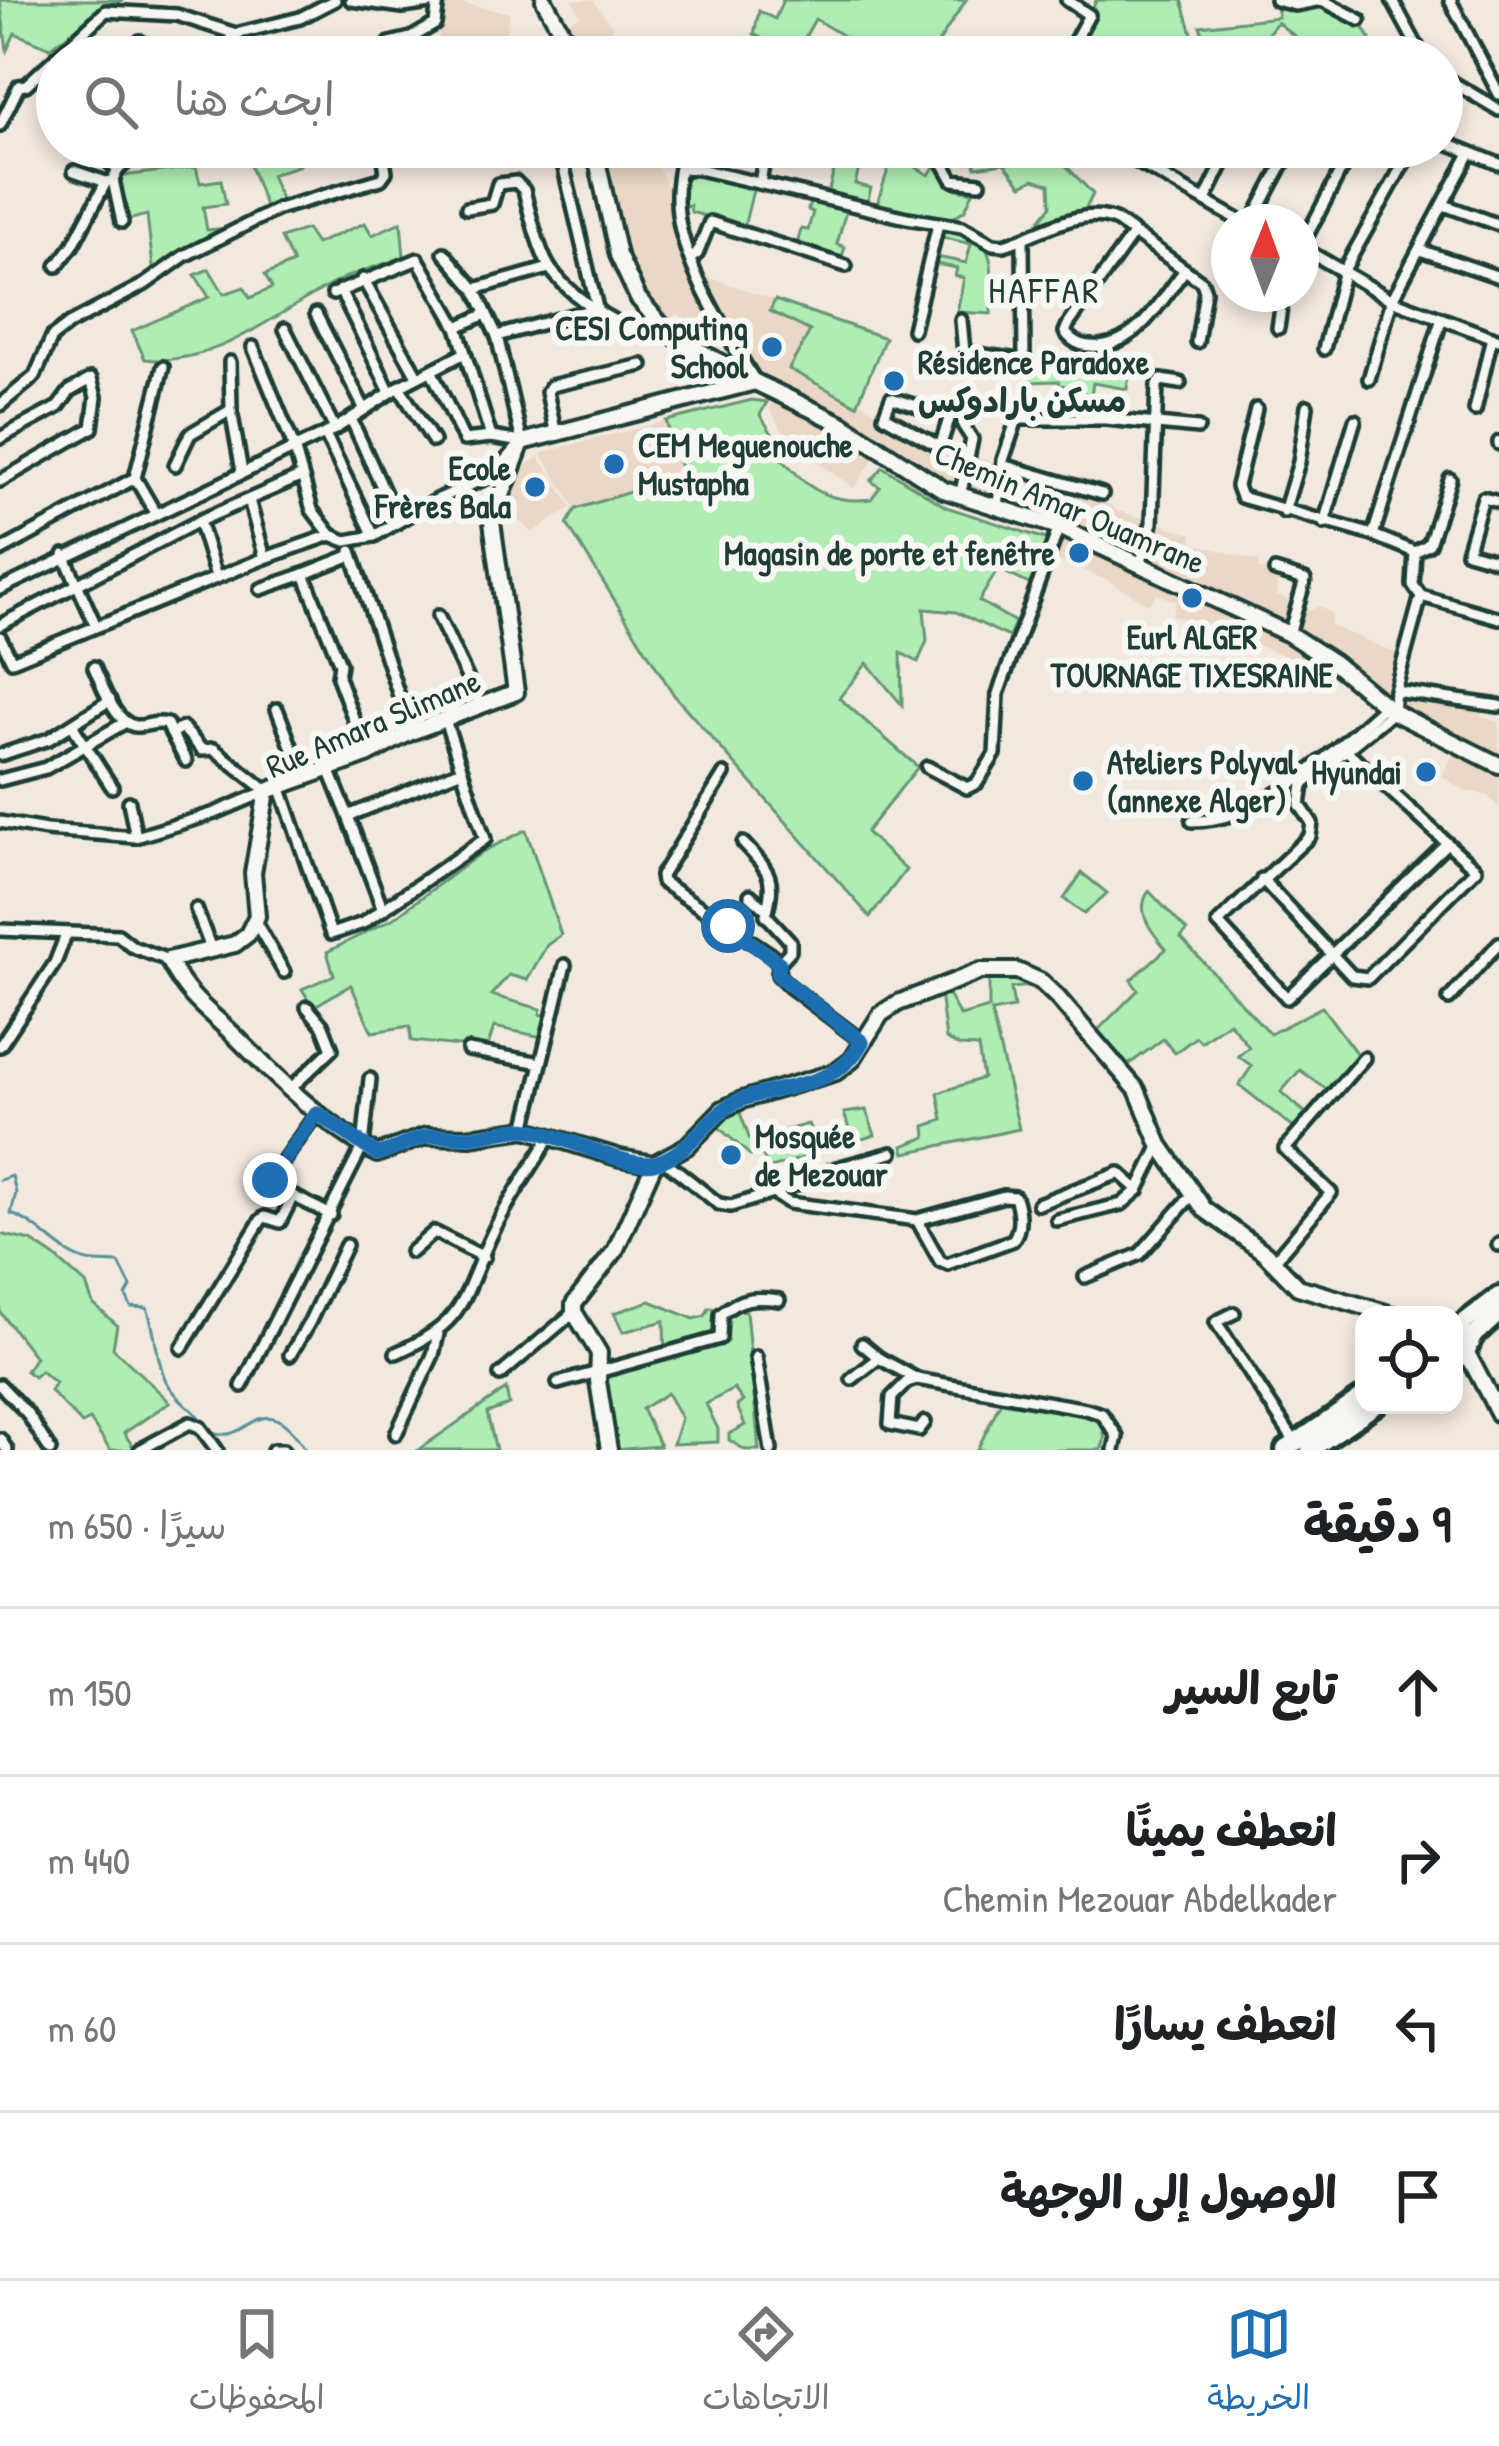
<!DOCTYPE html>
<html lang="ar">
<meta charset="utf-8">
<style>
:root{--surface:#fff;--page:#f2f2f2;--text:#202124;--muted:#757577;--line:#e0e0e0;--accent:#1f6fb2}
body{margin:0;font-family:"Patrick Hand","Playpen Sans Arabic",sans-serif;background:var(--page);color:var(--text);direction:rtl}
.controls{position:absolute;right:36px;bottom:36px;display:grid;overflow:hidden;border-radius:24px;box-shadow:0 6px 18px #0003}
.controls button{width:108px;height:108px;display:grid;place-items:center;padding:0;border:0;border-bottom:3px solid var(--line);background:var(--surface);color:var(--text);font:60px sans-serif}
.compass{position:absolute;left:1211px;top:204px;width:108px;height:108px;border-radius:50%;background:var(--surface);box-shadow:0 6px 18px #0003;rotate:1deg}
.stop{position:absolute;width:36px;height:36px;margin:-27px;border:9px solid #1f6fb2;border-radius:50%;background:#fff}
.stop.end{background:#1f6fb2;border-color:#fff;box-shadow:0 3px 12px #0008}
.list{margin:0;padding:0;list-style:none}
h2{display:flex;justify-content:space-between;align-items:center;height:156px;margin:0;padding:0 48px;font-size:51px}
h2 small{font-size:39px;font-weight:400;color:var(--muted)}
.list li{display:grid;grid-template-columns:78px 1fr auto;gap:36px;align-items:center;box-sizing:border-box;height:168px;padding:0 48px;border-top:3px solid var(--line)}
.list b{display:block;font-size:45px;white-space:nowrap}
.list p{margin:0;font-size:39px;white-space:nowrap;color:var(--muted)}
.list em{font-size:39px;font-style:normal;color:var(--muted)}
.icon{flex:none;width:66px;height:66px;fill:none;stroke:currentColor;stroke-width:2;stroke-linecap:round;stroke-linejoin:round}
.map{position:relative;flex:none;width:1499px;height:1450px;overflow:hidden;direction:ltr}
.search{position:absolute;background:var(--surface);box-shadow:0 6px 18px #0003;left:36px;right:36px;top:36px;height:132px;display:flex;align-items:center;gap:30px;box-sizing:border-box;padding:0 42px;border-radius:66px;color:var(--muted);font-size:45px}
.sheet{height:828px;background:var(--surface)}
nav{display:flex;justify-content:space-around;align-items:center;box-sizing:border-box;height:168px;border-top:3px solid var(--line);background:var(--surface);font-size:33px;color:var(--muted)}
nav a{display:grid;justify-items:center;gap:6px}
nav .on{color:var(--accent)}
.map>svg:first-child{display:block}
.built{fill:#ead7c5}
.green{fill:#afedb4;stroke:#679574;stroke-width:3}
.lines{fill:none;stroke-linecap:round;stroke-linejoin:round}
.stream{stroke:#58919a;stroke-width:3}
.street-casing{stroke:#1f3d34;stroke-width:18}
.secondary-casing{stroke:#1f3d34;stroke-width:22}
.highway-casing{stroke:#1f3d34;stroke-width:26}
.street{stroke:#f6f6f2;stroke-width:9}
.secondary{stroke:#f6f6f2;stroke-width:14}
.highway{stroke:#f6f6f2;stroke-width:16}
.route{stroke:#1f6fb2;stroke-width:15}
.poi-dot{fill:#1f6fb2;stroke:#f6f6f2;stroke-width:4.5}
.labels{text-anchor:middle;stroke-width:12;stroke-linejoin:round;paint-order:stroke}
.poi-label{font-size:33px;font-weight:bold;fill:#1f3d34;stroke:#f6f6f2;text-anchor:end}
.street-label{font-size:33px;fill:#1f3d34;stroke:#f6f6f2}
.neighbourhood-label{font-size:36px;letter-spacing:3px;fill:#1f3d34;stroke:#f6f6f2}
</style>
<div class="map">
<svg width="1499" height="1450" viewBox="0 0 1499 1450">
<rect width="100%" height="100%" fill="#f1e8de"/>
<filter id="ink" filterUnits="userSpaceOnUse"><feTurbulence type="fractalNoise" baseFrequency=".00833" numOctaves="2"/><feDisplacementMap in="SourceGraphic" scale="24" xChannelSelector="R" yChannelSelector="G"/><feConvolveMatrix kernelMatrix="1 2 1 2 8 2 1 2 1" color-interpolation-filters="sRGB"/></filter>
<g filter="url(#ink)">
<!-- built -->
<g class="built">
<polygon points="442,0 510,13 501,57 437,57"/>
<polygon points="572,0 593,0 610,23 621,57 570,57 561,23 581,16"/>
<polygon points="595,147 649,147 670,192 688,255 704,279 710,278 885,338 859,401 918,439 940,452 946,449 997,463 1106,502 1116,510 1192,534 1193,543 1259,562 1258,569 1278,574 1276,595 1309,610 1318,606 1332,613 1330,626 1399,654 1389,685 1481,701 1481,717 1499,722 1499,808 1488,796 1462,789 1442,776 1459,743 1395,709 1317,647 1307,665 1250,642 1240,641 1237,645 1217,638 1218,626 1172,616 1176,601 1156,594 1149,604 1109,581 1047,556 1063,523 955,487 884,444 854,488 788,441 769,408 778,394 847,430 851,421 750,366 736,352 702,335 678,313 646,333"/>
<polygon points="666,421 683,475 576,509 541,453"/>
<polygon points="539,457 572,507 532,533 508,511 506,503 516,472"/>
</g>
<!-- green -->
<g class="green">
<polygon points="0,0 123,0 108,5 50,48 15,33 7,50"/>
<polygon points="783,0 966,0 929,57 878,57 815,19 794,57 770,57 774,45 754,34 759,11 775,19"/>
<polygon points="1096,0 1182,0 1199,57 1112,57 1076,52"/>
<polygon points="1322,0 1360,20 1379,56 1320,57 1277,22 1260,44 1262,57 1211,57 1200,26 1278,17 1276,7"/>
<polygon points="266,147 296,147 300,165 271,175 282,202 266,209 249,163 268,154"/>
<polygon points="970,147 1048,147 1093,194 1084,212 1040,230 1037,224 1051,206 1050,184 1034,179 1022,185 1004,163 976,167"/>
<polygon points="893,154 929,175 939,159 956,189 973,192 965,210 949,220 876,207"/>
<polygon points="836,162 859,168 855,184 871,188 867,203 828,194"/>
<polygon points="196,167 200,183 221,180 226,204 203,207 207,230 227,228 228,232 154,276 147,215 123,221 117,182 122,176"/>
<polygon points="698,171 754,186 744,227 691,212 690,205 682,207 681,181"/>
<polygon points="811,198 847,207 837,244 845,247 842,257 797,245 801,229 808,230 813,212 808,210"/>
<path d="M401 222 404 257C384 264 362 270 342 279 281 308 217 368 145 359L132 331 209 297 195 275 209 269 224 294 244 287 250 298 272 288 265 275 293 263 281 238 306 229 316 244 365 223 372 235Z"/>
<path d="M943 229C1002 234 991 267 991 314L957 312 964 278 955 276 957 268 935 264 937 257 966 263 971 244 941 237Z"/>
<polygon points="775,300 885,338 857,405 789,369 810,331 770,311"/>
<polygon points="1022,367 1083,374 1130,368 1127,389 1093,383 1091,395 1084,394 1083,388 1060,385 1059,381 1029,382 1029,375 1021,374"/>
<path d="M752 400 767 402 760 415 773 435 779 458C792 466 798 478 810 486 828 499 851 502 871 499L880 487 871 481 883 467 946 507 1052 541 1029 584 998 569 979 601 1015 622 1009 637 956 612 924 609 927 641 918 662 901 653 902 705 867 663 839 698 918 767 866 832 906 870 870 917 674 695 567 524 576 509 683 475 666 421Z"/>
<polygon points="526,830 561,935 547,945 527,980 509,975 491,995 541,1009 540,1014 551,1018 547,1038 494,1027 487,1049 411,1041 410,1026 372,1032 351,985 313,1007 302,989 334,975 327,952 394,918 482,852"/>
<polygon points="1082,873 1107,893 1084,914 1064,899"/>
<path d="M1149 891 1187 931 1181 938 1270 1034 1322 1007 1359 1057 1329 1091 1300 1070 1281 1092 1308 1115 1295 1129 1239 1085 1252 1066 1238 1056 1249 1047 1229 1022 1201 1042 1196 1037 1175 1053 1163 1039 1123 1069 1094 1034 1138 990 1131 980 1166 949C1152 932 1134 912 1149 891Z"/>
<polygon points="989,977 1015,979 1030,986 1011,988 1014,1008 991,1012 1019,1129 905,1153 903,1146 926,1137 925,1126 943,1120 938,1093 983,1078 978,1047 959,1046 946,1039 940,993 946,991 960,1016 989,1008"/>
<polygon points="738,1107 750,1140 808,1124 818,1145 850,1132 844,1113 866,1110 875,1135 768,1169 762,1154 751,1156 715,1124"/>
<polygon points="0,1234 31,1241 54,1256 86,1284 93,1304 117,1325 113,1348 170,1402 124,1433 134,1448 131,1450 110,1450 90,1420 82,1424 50,1391 55,1383 41,1371 34,1377 26,1371 35,1357 0,1312"/>
<polygon points="650,1301 694,1319 705,1316 709,1308 746,1311 759,1450 745,1450 729,1440 729,1434 745,1425 737,1406 743,1401 734,1389 706,1404 718,1429 718,1442 673,1444 681,1418 667,1393 642,1409 660,1446 614,1450 602,1384 608,1376 665,1360 664,1321 623,1332 614,1313"/>
<polygon points="506,1389 509,1405 487,1413 496,1450 418,1450"/>
<path d="M1002 1399C1032 1403 1123 1403 1101 1450H977Z"/>
</g>
<g class="lines">
<!-- stream -->
<path class="stream" d="M0 1180 12 1176 16 1193 11 1214C40 1223 58 1254 88 1261 98 1263 109 1262 119 1263L131 1287 126 1296 131 1307 147 1308C156 1331 156 1360 166 1381 173 1393 182 1401 192 1410 198 1415 204 1426 211 1431 249 1450 260 1378 306 1450"/>
<!-- street casing -->
<g class="street-casing">
<g id="street">
<polyline points="351,0 403,7 437,2"/>
<polyline points="1276,0 1295,5 1322,0 1360,20"/>
<polyline points="1392,0 1423,57"/>
<polyline points="1450,0 1499,94"/>
<polyline points="140,41 157,57"/>
<polyline points="568,49 631,44 686,57"/>
<polyline points="1292,56 1302,57"/>
<polyline points="212,57 236,34"/>
<polyline points="386,57 390,43 411,38 435,24 438,0"/>
<polyline points="969,57 1072,46 1089,15 1067,0"/>
<polyline points="1442,76 1499,110"/>
<polyline points="0,125 19,86 26,85 106,11 177,15 236,34 300,18 335,0"/>
<polyline points="1442,141 1499,164"/>
<polyline points="91,147 118,170"/>
<path d="M684 147C681 162 677 178 677 194 675 254 722 326 752 376"/>
<polyline points="934,147 953,180 980,183"/>
<polyline points="1111,147 1242,222"/>
<path d="M680 168 699 169 907 218 962 227 993 244 1004 245C1041 234 1080 205 1117 221L1202 282 1205 291 1197 342"/>
<polyline points="74,171 106,182"/>
<polyline points="113,180 122,222"/>
<polyline points="760,183 764,159 760,147"/>
<polyline points="1205,200 1231,147"/>
<polyline points="1444,205 1499,225"/>
<path d="M467 208 492 204 498 184 516 182 524 190C529 211 540 256 552 271 575 300 630 339 668 333"/>
<polyline points="1252,222 1292,147"/>
<path d="M1133 234 1068 325 1065 332C1074 344 1084 347 1099 346 1140 342 1161 300 1185 270"/>
<polyline points="1301,247 1392,300 1499,340"/>
<polyline points="1301,247 1353,147"/>
<polyline points="1420,250 1499,277"/>
<polyline points="444,253 475,289 497,336 522,442"/>
<polyline points="691,258 697,254 710,222 846,266"/>
<polyline points="57,266 73,245 106,182 113,180 118,170 144,147"/>
<polyline points="363,279 417,376"/>
<polyline points="475,289 549,268"/>
<polyline points="340,290 390,392"/>
<polyline points="333,294 418,259 457,327 491,437"/>
<polyline points="316,314 364,408"/>
<polyline points="961,320 964,352 1024,361 1023,239"/>
<polyline points="457,327 486,314"/>
<polyline points="1278,328 1283,294"/>
<polyline points="285,329 335,429"/>
<polyline points="913,330 938,224"/>
<polyline points="497,336 597,308 559,147"/>
<polyline points="253,347 294,447 312,510 331,535"/>
<polyline points="1324,349 1344,270 1413,147"/>
<polyline points="230,362 231,410 242,472"/>
<polyline points="432,372 464,440 491,437 522,442"/>
<polyline points="1369,379 1392,300 1469,155"/>
<polyline points="399,387 433,441"/>
<polygon points="891,398 950,416 940,447 884,416"/>
<polyline points="0,405 35,376 52,337 69,324 145,284 184,256 278,209 381,179 386,172 382,147"/>
<polyline points="1256,409 1237,486 1241,497 1373,535 1415,552"/>
<polyline points="1475,410 1492,337"/>
<polyline points="351,419 398,522"/>
<polyline points="325,434 374,536"/>
<polyline points="556,435 547,392 551,386 642,365"/>
<polyline points="0,438 58,407 70,391 91,379 96,397 92,428 0,481"/>
<polyline points="1499,442 1499,444"/>
<polyline points="175,465 190,434 231,410"/>
<polyline points="1003,465 1102,494"/>
<polyline points="135,478 156,514"/>
<polyline points="960,497 972,439 963,425 965,418"/>
<polyline points="249,500 265,558"/>
<polyline points="1499,502 1483,498 1467,552 1499,561"/>
<polyline points="998,508 1003,460 1017,419 1106,419 1198,428"/>
<polyline points="1284,512 1299,462 1307,406"/>
<polyline points="199,521 216,577"/>
<polyline points="1324,523 1355,420"/>
<polyline points="1373,535 1441,321"/>
<polyline points="0,551 135,478 163,367"/>
<polyline points="351,551 411,732"/>
<polyline points="64,555 96,626"/>
<polyline points="352,555 304,574 340,664 338,677 367,755"/>
<polyline points="1141,562 1152,523 1157,385 1161,380 1180,383"/>
<polyline points="1275,571 1305,580 1289,634"/>
<polyline points="0,589 335,429 399,387 463,354"/>
<polyline points="261,589 304,574"/>
<polyline points="1421,596 1413,585 1415,552 1429,544 1450,479"/>
<polyline points="438,616 481,707"/>
<polyline points="0,625 199,521 300,477"/>
<polyline points="0,637 12,661 265,558 331,535 346,541 374,536 436,500 493,475 516,449"/>
<polyline points="1395,691 1499,706"/>
<polyline points="277,709 303,777"/>
<polyline points="72,725 112,787"/>
<polyline points="171,733 186,761"/>
<polyline points="1345,749 1447,843 1287,998 1218,923 1310,836 1312,823 1300,805 1303,785 1393,712 1395,691 1421,596 1499,618"/>
<polyline points="0,755 49,739 110,700"/>
<polyline points="927,767 967,788 977,783 995,754 998,694 1059,527"/>
<polyline points="329,769 348,816 462,770"/>
<polyline points="724,774 661,876 662,882 772,955 779,963 778,975 789,986 863,1042"/>
<polyline points="0,780 46,768 126,722"/>
<polyline points="280,786 331,934 363,923 485,839 445,720"/>
<polyline points="129,802 136,837"/>
<polyline points="348,816 383,910"/>
<path d="M1192 821C1267 821 1332 751 1386 705"/>
<path d="M0 822 46 830 136 837 215 813 267 791 214 749 202 750 183 728 171 733 167 724C154 720 148 727 136 726 115 725 101 682 94 667"/>
<path d="M743 843C770 872 776 877 766 915L790 941V951L779 963"/>
<polyline points="1262,879 1352,976 1368,978 1476,869 1447,843"/>
<polyline points="750,895 767,910"/>
<polyline points="196,909 211,949"/>
<polyline points="255,921 284,972"/>
<polyline points="0,930 118,935 133,947 168,960"/>
<polyline points="1449,999 1499,943"/>
<polyline points="0,1046 55,963 66,935"/>
<polyline points="468,1050 541,1063"/>
<polyline points="288,1091 332,1049 323,1026 307,1007"/>
<polyline points="525,1129 565,965"/>
<path d="M661 1158 719 1204 731 1206 773 1193 789 1203 917 1220 1004 1196 1015 1197C1020 1212 1022 1227 1013 1240L947 1264 940 1261 917 1220"/>
<polyline points="773,1193 837,1168 892,1153"/>
<polyline points="293,1196 270,1180 317,1113"/>
<polyline points="1038,1204 1119,1173 1138,1190"/>
<polyline points="1057,1220 1122,1204 1138,1190 1160,1145"/>
<polyline points="1498,1245 1499,1244"/>
<polyline points="411,1252 434,1232 484,1257"/>
<polyline points="1273,1262 1331,1193 1285,1149 1364,1058"/>
<polyline points="1085,1277 1140,1254 1193,1194"/>
<polyline points="1234,1313 1216,1322 1295,1442"/>
<polyline points="862,1344 879,1358"/>
<polyline points="182,1348 261,1220 265,1217 280,1222 293,1196 331,1215"/>
<path d="M396 1353C468 1322 462 1297 492 1234 508 1200 531 1169 550 1137"/>
<polyline points="290,1355 309,1323 346,1245"/>
<polyline points="756,1357 771,1450"/>
<polyline points="500,1375 574,1312"/>
<polyline points="852,1379 879,1358 917,1379"/>
<path d="M558 1383 720 1338 721 1314C741 1297 754 1297 779 1300"/>
<polyline points="0,1385 27,1413 50,1450"/>
<polyline points="242,1386 363,1146 370,1079"/>
<polyline points="925,1422 919,1430 890,1424 892,1397 907,1382 917,1379 1086,1409 1102,1414 1117,1436 1114,1450"/>
<polyline points="396,1434 433,1355 438,1334"/>
<polyline points="0,1439 7,1450"/>
<polyline points="140,1450 190,1423 200,1427 217,1450"/>
<polyline points="273,1450 283,1450"/>
</g>
</g>
<!-- secondary casing -->
<g class="secondary-casing">
<g id="secondary">
<polyline points="544,0 564,36 570,57"/>
<polyline points="594,147 618,255 638,298 668,333 755,382 842,424 944,490 1059,527 1289,634 1334,663 1393,712 1499,765"/>
<path d="M755 382 522 442 492 522 516 692 411 732 367 755 267 791 253 873 257 916 248 934 235 944 168 960C191 1003 209 1010 241 1042 284 1085 324 1124 377 1154L426 1136 470 1137 525 1129 620 1158 654 1164 687 1146 723 1109 742 1100 836 1072 852 1060 881 1014 898 1003 981 971H1017L1040 981 1057 997 1137 1090 1160 1145 1204 1209 1265 1253 1298 1287 1393 1315"/>
<polyline points="1467,1353 1499,1414"/>
<polyline points="609,1450 598,1381 599,1353 574,1312 574,1304 615,1251 654,1164"/>
</g>
</g>
<!-- highway casing -->
<g class="highway-casing">
<g id="highway">
<polyline points="1454,1330 1499,1296"/>
<polyline points="1454,1330 1466,1335 1469,1347 1462,1357 1454,1359"/>
<polyline points="1469,1347 1475,1335 1499,1313"/>
<polyline points="1285,1450 1364,1396"/>
<polyline points="1310,1450 1376,1405"/>
</g>
</g>
<!-- street -->
<use href="#street" class="street"/>
<!-- secondary -->
<use href="#secondary" class="secondary"/>
<!-- highway -->
<use href="#highway" class="highway"/>
</g>
</g>
<g class="lines" filter="url(#ink)">
<!-- route -->
<path class="route" d="M270 1180 317 1113 377 1154C396 1151 411 1139 429 1136 441 1134 454 1137 466 1137 484 1137 502 1129 521 1129 553 1129 626 1170 654 1163 691 1155 708 1112 743 1099 787 1084 838 1088 862 1042L778 975 779 963 728 926"/>
</g>
<!-- markers -->
<g class="poi-dot">
<circle cx="772" cy="347" r="12"/>
<circle cx="894" cy="381" r="12"/>
<circle cx="614" cy="464" r="12"/>
<circle cx="535" cy="487" r="12"/>
<circle cx="1079" cy="553" r="12"/>
<circle cx="1192" cy="598" r="12"/>
<circle cx="1426" cy="772" r="12"/>
<circle cx="1083" cy="781" r="12"/>
<circle cx="731" cy="1155" r="12"/>
</g>
<g class="labels">
<!-- poi labels -->
<g class="poi-label">
<text x="748" y="340">CESI Computing<tspan x="748" dy="38">School</tspan></text>
<text x="918" y="374" text-anchor="start">Résidence Paradoxe<tspan x="918" dy="38">مسكن بارادوكس</tspan></text>
<text x="638" y="457" text-anchor="start">CEM Meguenouche<tspan x="638" dy="38">Mustapha</tspan></text>
<text x="511" y="480">Ecole<tspan x="511" dy="38">Frères Bala</tspan></text>
<text x="1055" y="565">Magasin de porte et fenêtre</text>
<text x="1192" y="649" text-anchor="middle">Eurl ALGER<tspan x="1192" dy="38">TOURNAGE TIXESRAINE</tspan></text>
<text x="1107" y="774" text-anchor="start">Ateliers Polyval<tspan x="1107" dy="38">(annexe Alger)</tspan></text>
<text x="1402" y="784">Hyundai</text>
<text x="755" y="1148" text-anchor="start">Mosquée<tspan x="755" dy="38">de Mezouar</tspan></text>
</g>
<!-- street labels -->
<g class="street-label">
<text transform="translate(1070 507) rotate(23)" y="12">Chemin Amar Ouamrane</text>
<text transform="translate(373 723) rotate(-23)" y="12">Rue Amara Slimane</text>
</g>
<!-- neighbourhood labels -->
<g class="neighbourhood-label">
<text x="1045" y="303">HAFFAR</text>
</g>
</g>
</svg>
<div class="controls">
<button><svg class="icon" aria-label="locate" viewBox="0 0 24 24"><circle cx="12" cy="12" r="6"/><path d="M12 2v4M12 18v4M2 12h4M18 12h4"/></svg></button>
</div>
<svg class="compass" viewBox="-18 -18 36 36"><path d="M0-13l5 13h-10z" fill="#e53935"/><path d="M0 13l5-13h-10z" fill="#757577"/></svg>
<div class="stop" style="left:728px;top:926px"></div>
<div class="stop end" style="left:270px;top:1180px"></div>
<div class="search"><svg class="icon" aria-label="search" viewBox="0 0 24 24"><circle cx="10" cy="10" r="6"/><path d="M15 15l6 6"/></svg>ابحث هنا</div>
</div>
<section class="sheet">
<h2>9 دقيقة<small>سيرًا · 650 m</small></h2>
<ul class="list">
<li><svg class="icon" aria-label="ahead" viewBox="0 0 24 24"><path d="M12 20V5M6 11l6-6 6 6"/></svg><div><b>تابع السير</b></div><em>150 m</em></li>
<li><svg class="icon" aria-label="right" viewBox="0 0 24 24"><path d="M7 20v-9h11M14 6l5 5-5 5"/></svg><div><b>انعطف يمينًا</b><p>Chemin Mezouar Abdelkader</p></div><em>440 m</em></li>
<li><svg class="icon" aria-label="left" viewBox="0 0 24 24"><path d="M17 20v-9H6M10 6l-5 5 5 5"/></svg><div><b>انعطف يسارًا</b></div><em>60 m</em></li>
<li><svg class="icon" aria-label="arrive" viewBox="0 0 24 24"><path d="M6 21V4h12l-3 4 3 4H6"/></svg><div><b>الوصول إلى الوجهة</b></div></li>
</ul>
</section>
<nav>
<a class="on"><svg class="icon" aria-label="map" viewBox="0 0 24 24"><path d="M3 6l6-2 6 2 6-2v14l-6 2-6-2-6 2zM9 4v14M15 6v14"/></svg>الخريطة</a>
<a><svg class="icon" aria-label="directions" viewBox="0 0 24 24"><path d="M12 3l9 9-9 9-9-9zM9 14v-3h6M13 9l2 2-2 2"/></svg>الاتجاهات</a>
<a><svg class="icon" aria-label="saved" viewBox="0 0 24 24"><path d="M7 4h10v16l-5-4-5 4z"/></svg>المحفوظات</a>
</nav>
